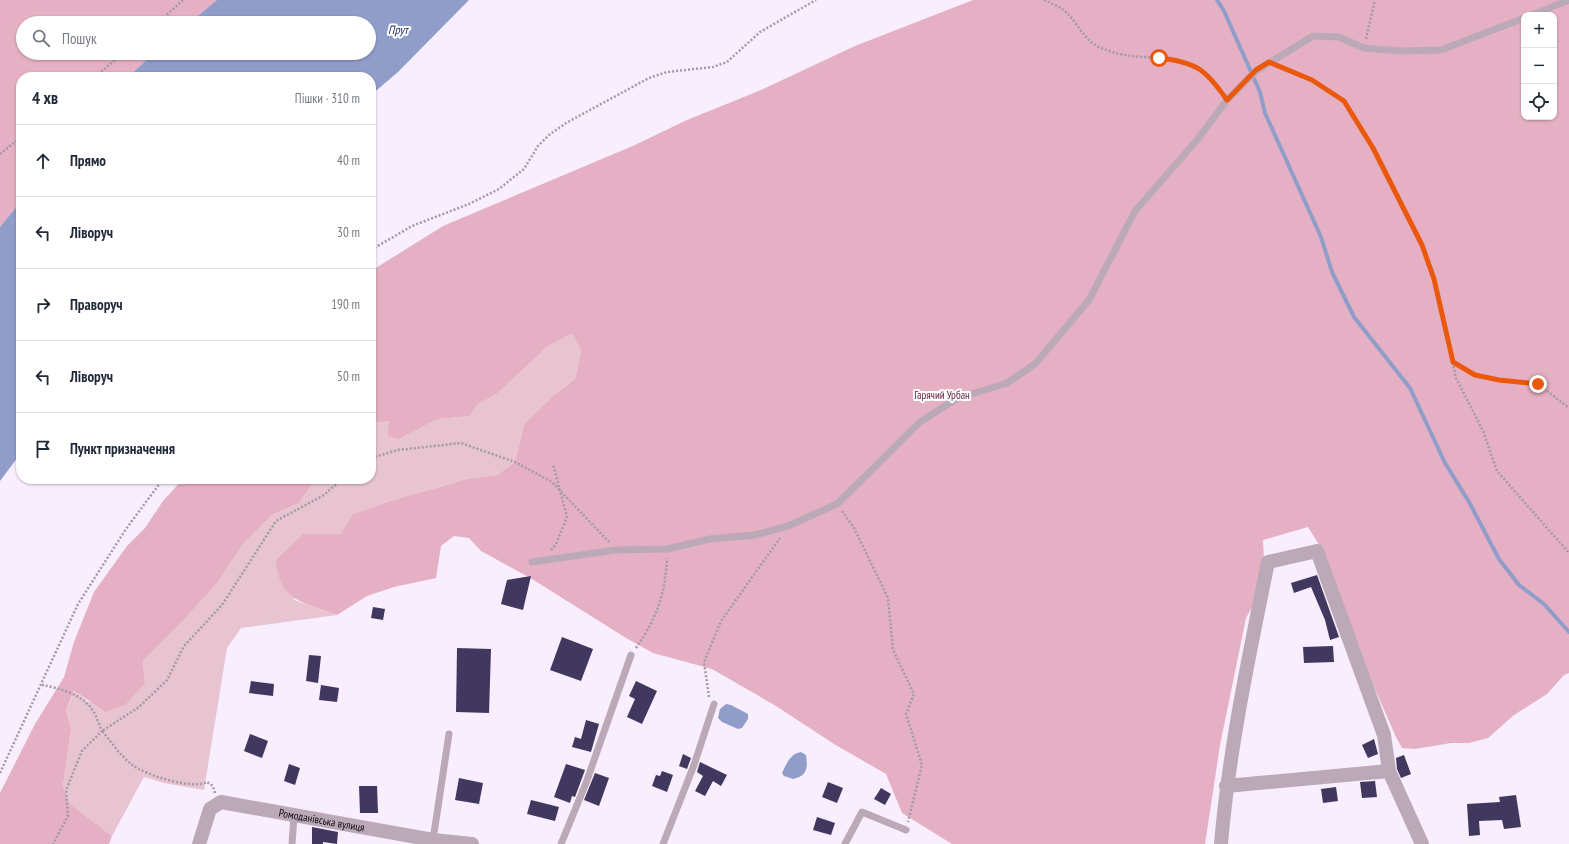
<!DOCTYPE html>
<html lang="uk">
<meta charset="utf-8">
<style>
:root{--surface:#fff;--page:#f6f6f7;--text:#1f2937;--muted:#747a83;--line:#e0e1e3}
body{margin:0;font-family:"PT Sans Narrow",sans-serif;background:var(--page);color:var(--text)}
.controls{position:absolute;right:12px;top:12px;display:grid;overflow:hidden;border-radius:8px;box-shadow:0 1px 3px #0004}
.controls button{width:36px;height:36px;display:grid;place-items:center;padding:0;border:0;border-bottom:1px solid var(--line);background:var(--surface);color:var(--text);font:20px sans-serif}
.stop{position:absolute;width:12px;height:12px;margin:-9px;border:3px solid #ea580c;border-radius:50%;background:#fff}
.stop.end{background:#ea580c;border-color:#fff;box-shadow:0 1px 4px #0008}
.list{margin:0;padding:0;list-style:none}
h2{display:flex;justify-content:space-between;align-items:center;height:52px;margin:0;padding:0 16px;font-size:17px}
h2 small{font-size:13px;font-weight:400;color:var(--muted)}
.list li{display:grid;grid-template-columns:26px 1fr auto;gap:12px;align-items:center;box-sizing:border-box;height:72px;padding:0 16px;border-top:1px solid var(--line)}
.list b{display:block;font-size:15px;white-space:nowrap}
.list em{font-size:13px;font-style:normal;color:var(--muted)}
.icon{flex:none;width:22px;height:22px;fill:none;stroke:currentColor;stroke-width:2;stroke-linecap:round;stroke-linejoin:round}
.map{position:relative;flex:none;width:1569px;height:844px;overflow:hidden}
.search{position:absolute;background:var(--surface);box-shadow:0 1px 3px #0004;left:16px;top:16px;width:360px;height:44px;display:flex;align-items:center;gap:10px;box-sizing:border-box;padding:0 14px;border-radius:22px;color:var(--muted);font-size:15px}
.panel{position:absolute;background:var(--surface);box-shadow:0 1px 3px #0004;left:16px;top:72px;width:360px;height:412px;border-radius:16px}
.map>svg:first-child{display:block}
.green{fill:#e8c3d0}
.forest{fill:#e5b0c3;fill-rule:evenodd}
.water{fill:#919dc9}
.lines{fill:none;stroke-linecap:round;stroke-linejoin:round}
.stream{stroke:#919dc9;stroke-width:4}
.building{fill:#41385f}
.path{stroke:#a29aa7;stroke-width:2.5;stroke-dasharray:2 2;stroke-linecap:butt}
.service{stroke:#bca9b8;stroke-width:7}
.minor{stroke:#bca9b8;stroke-width:14}
.route{stroke:#ea580c;stroke-width:5}
.labels{text-anchor:middle;stroke-width:4;stroke-linejoin:round;paint-order:stroke}
.park-label{font-size:11px;fill:#5b1d3a;stroke:#fff}
.street-label{font-size:11px;fill:#0e0911;stroke:#fff}
.water-label{font-size:12px;font-style:italic;fill:#222c62;stroke:#fff}
</style>
<div class="map">
<svg width="1569" height="844" viewBox="0 0 1569 844">
<rect width="100%" height="100%" fill="#f8eefe"/>
<!-- green -->
<polygon class="green" points="572,334 581,351 575,379 554,395 524,424 515,462 497,475 467,479 390,501 353,514 340,534 303,534 294,600 337,615 241,628 227,648 204,790 164,783 144,777 112,836 70,804 63,787 71,729 66,710 75,691 88,702 145,683 143,661 182,622 217,583 244,543 272,515 299,503 316,479 371,479 371,423 389,421 399,439 438,419 470,416 477,405 498,393 548,346"/>
<!-- forest -->
<g class="forest">
<polygon points="0,0 217,0 189,23 23,23 23,53 154,53 128,77 21,77 21,201 0,227"/>
<path d="M973 0H1569V673L1564 675 1547 694 1514 715 1488 738 1469 743H1451L1415 749 1402 748 1396 737 1371 680 1318 543 1308 527 1263 540 1265 584 1246 618 1220 745 1205 844H952L902 813 886 774 834 744 776 706 712 669 653 653 626 638 532 579 481 551 469 538 454 536 441 546 436 578 394 587 367 596 337 615C304 602 279 602 276 560L303 534H340L353 514 390 501 467 479 497 475 515 462 524 424 554 395 575 379 581 351 572 334 548 346 498 393 477 405 470 416 438 419 399 439 388 436 389 421 371 423V271L443 226 635 145 687 120 761 90 855 46ZM1524 15H1554V117H1524Z"/>
<polygon points="183,479 316,479 299,503 272,515 244,543 217,583 182,622 143,661 145,683 125,705 106,712 74,691 66,710 71,729 63,787 70,804 112,836 109,844 0,844 0,793 35,724 64,677 74,642 94,592 127,546 145,528 163,501"/>
</g>
<!-- water -->
<g class="water">
<polygon points="217,0 469,0 398,72 371,95 371,77 128,77 154,53 369,53 369,23 189,23"/>
<polygon points="21,201 21,453 0,481 0,227"/>
<polygon points="726,704 731,705 748,714 748,719 742,728 738,729 722,722 718,718 720,709"/>
<path d="M801 752 806 755C808 768 807 776 793 779L784 776 782 773C787 763 790 754 801 752Z"/>
</g>
<g class="lines">
<!-- stream -->
<polyline class="stream" points="1217,0 1224,11 1260,92 1265,113 1321,237 1332,272 1354,317 1410,388 1445,463 1469,502 1499,559 1519,585 1544,604 1569,632"/>
</g>
<!-- building -->
<g class="building">
<polygon points="1317,575 1339,637 1330,640 1325,620 1311,587 1294,593 1291,583"/>
<polygon points="531,576 523,610 501,604 507,580"/>
<polygon points="373,607 385,609 383,620 371,618"/>
<polygon points="562,637 593,649 581,681 550,670"/>
<polygon points="1333,646 1334,662 1304,663 1303,647"/>
<polygon points="457,648 491,649 489,713 456,712"/>
<polygon points="309,655 321,656 318,683 306,681"/>
<polygon points="251,681 274,684 273,696 249,693"/>
<polygon points="636,681 657,691 642,724 627,717 635,699 629,696"/>
<polygon points="321,685 339,688 337,702 319,700"/>
<polygon points="586,720 599,724 591,752 572,747 575,737 581,739"/>
<polygon points="250,734 268,741 262,758 244,751"/>
<polygon points="1374,739 1378,754 1368,758 1362,745"/>
<polygon points="683,754 691,758 687,769 679,766"/>
<polygon points="1404,755 1411,774 1401,778 1397,769 1396,758"/>
<polygon points="700,762 727,775 721,786 713,781 705,796 695,791 703,776 697,772"/>
<polygon points="289,764 300,768 295,785 284,781"/>
<polygon points="566,764 585,770 575,797 572,796 570,803 554,797"/>
<polygon points="662,771 673,775 667,792 652,786 656,775 660,776"/>
<polygon points="595,773 609,778 599,806 584,800"/>
<polygon points="459,778 483,783 479,804 455,800"/>
<polygon points="1375,781 1377,797 1362,798 1360,782"/>
<polygon points="828,782 843,788 837,803 822,797"/>
<polygon points="359,786 377,786 378,813 360,813"/>
<polygon points="1336,787 1338,801 1323,803 1321,789"/>
<polygon points="881,788 891,794 885,805 874,799"/>
<polygon points="1516,795 1521,827 1504,829 1502,820 1479,821 1480,835 1469,836 1467,804 1500,802 1499,797"/>
<polygon points="531,800 559,807 555,821 527,814"/>
<polygon points="817,817 835,823 831,835 813,830"/>
<polygon points="312,827 338,832 337,844 323,842 323,844 312,844"/>
</g>
<g class="lines">
<!-- path -->
<g class="path">
<path d="M1044 0C1053 4 1061 7 1068 14 1078 24 1085 41 1099 47 1150 70 1183 39 1222 93"/>
<polyline points="158,23 183,0"/>
<polyline points="1366,39 1375,0"/>
<polyline points="1282,67 1312,80 1344,101 1373,148 1422,245 1434,279 1456,378 1483,431 1497,471 1569,553"/>
<polyline points="95,77 123,53"/>
<polyline points="0,154 21,137"/>
<polyline points="371,250 412,226 469,204 499,189 524,169 538,146 549,135 566,123 649,78 667,72 713,67 727,62 760,32 816,0"/>
<polyline points="1453,363 1475,375 1499,380 1538,384 1569,408"/>
<polyline points="371,458 398,450 461,443 515,462 552,482 609,542"/>
<polyline points="842,511 854,528 888,598 893,650 914,694 906,714 922,765 908,822"/>
<polyline points="551,550 556,544 567,517 553,464"/>
<path d="M636 648C657 618 665 594 667 558"/>
<path d="M42 685C59 688 84 695 93 711 97 717 99 725 102 731L82 751 66 790 68 816 53 844"/>
<polyline points="709,697 704,662 721,621 780,538"/>
<polyline points="0,773 78,604 126,529 163,479"/>
<path d="M215 793 213 786 207 782C192 790 145 775 131 764 120 755 111 742 102 731L139 707 167 680 184 646 222 605 276 521 324 495 342 479"/>
</g>
<!-- service -->
<g class="service">
<polyline points="1532,15 1569,0"/>
<polyline points="532,562 616,550 667,549 710,539 755,535 788,526 837,504 920,422 956,399 1007,383 1035,364 1089,300 1135,211 1197,140 1227,100 1256,71 1313,36 1339,37 1364,48 1400,51 1441,50 1524,18"/>
<polyline points="433,840 449,734"/>
<polyline points="292,844 294,816"/>
<polyline points="561,844 586,783 631,655"/>
<polyline points="663,844 694,765 714,704"/>
<polyline points="845,844 862,812 906,830"/>
</g>
<!-- minor -->
<g class="minor">
<polyline points="1226,786 1389,771"/>
<path id="s1" d="M199 844 210 809 221 802 433 840 472 844"/>
<path d="M1221 844C1229 749 1249 656 1268 562L1317 551 1384 735 1389 771 1422 844"/>
</g>
</g>
<g class="lines">
<!-- route -->
<path class="route" d="M1159 58C1197 62 1206 70 1227 100L1256 70 1269 62 1312 80 1344 101 1373 148 1422 245 1434 279 1453 362 1475 375 1499 380 1538 384"/>
</g>
<g class="labels">
<!-- park labels -->
<g class="park-label">
<text x="942" y="399">Гарячий Урбан</text>
</g>
<!-- street labels -->
<g class="street-label">
<text dy="4" stroke="none"><textPath href="#s1" startOffset="152">Ромоданівська вулиця</textPath></text>
</g>
<!-- water labels -->
<g class="water-label">
<text x="398" y="34">Прут</text>
</g>
</g>
</svg>
<div class="controls">
<button>+</button>
<button>−</button>
<button><svg class="icon" aria-label="locate" viewBox="0 0 24 24"><circle cx="12" cy="12" r="6"/><path d="M12 2v4M12 18v4M2 12h4M18 12h4"/></svg></button>
</div>
<div class="stop" style="left:1159px;top:58px"></div>
<div class="stop end" style="left:1538px;top:384px"></div>
<div class="search"><svg class="icon" aria-label="search" viewBox="0 0 24 24"><circle cx="10" cy="10" r="6"/><path d="M15 15l6 6"/></svg>Пошук</div>
<section class="panel">
<h2>4 хв<small>Пішки · 310 m</small></h2>
<ul class="list">
<li><svg class="icon" aria-label="ahead" viewBox="0 0 24 24"><path d="M12 20V5M6 11l6-6 6 6"/></svg><div><b>Прямо</b></div><em>40 m</em></li>
<li><svg class="icon" aria-label="left" viewBox="0 0 24 24"><path d="M17 20v-9H6M10 6l-5 5 5 5"/></svg><div><b>Ліворуч</b></div><em>30 m</em></li>
<li><svg class="icon" aria-label="right" viewBox="0 0 24 24"><path d="M7 20v-9h11M14 6l5 5-5 5"/></svg><div><b>Праворуч</b></div><em>190 m</em></li>
<li><svg class="icon" aria-label="left" viewBox="0 0 24 24"><path d="M17 20v-9H6M10 6l-5 5 5 5"/></svg><div><b>Ліворуч</b></div><em>50 m</em></li>
<li><svg class="icon" aria-label="arrive" viewBox="0 0 24 24"><path d="M6 21V4h12l-3 4 3 4H6"/></svg><div><b>Пункт призначення</b></div></li>
</ul>
</section>
</div>
